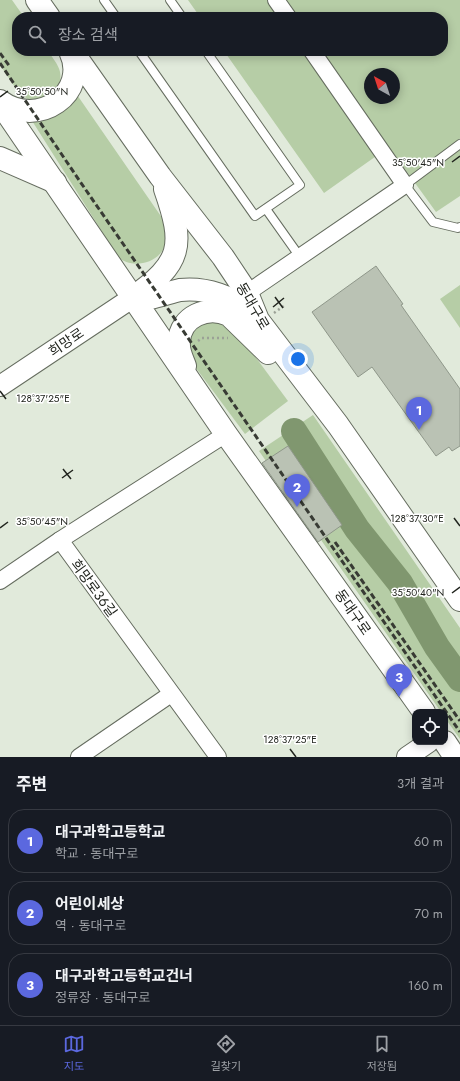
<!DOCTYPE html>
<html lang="ko">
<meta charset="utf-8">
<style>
:root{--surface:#171b24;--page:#242831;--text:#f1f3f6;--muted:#9ea1a6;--line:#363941;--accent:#5b68df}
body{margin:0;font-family:Jost,"Noto Sans KR",sans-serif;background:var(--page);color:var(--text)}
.controls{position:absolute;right:12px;bottom:12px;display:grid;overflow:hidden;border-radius:8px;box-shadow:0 2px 10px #0003}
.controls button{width:36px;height:36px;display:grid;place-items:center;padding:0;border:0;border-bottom:1px solid var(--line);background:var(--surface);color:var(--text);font:20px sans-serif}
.compass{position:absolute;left:364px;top:68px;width:36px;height:36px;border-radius:50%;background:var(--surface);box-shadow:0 2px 10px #0003;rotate:321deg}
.you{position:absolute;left:298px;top:359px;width:14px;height:14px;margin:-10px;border:3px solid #fff;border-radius:50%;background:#1a73e8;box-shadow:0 0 0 6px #1a73e833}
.badge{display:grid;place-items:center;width:26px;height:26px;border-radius:50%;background:var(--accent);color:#fff;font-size:13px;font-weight:700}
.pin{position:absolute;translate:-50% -33px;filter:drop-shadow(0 1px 2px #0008)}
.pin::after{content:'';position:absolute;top:21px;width:14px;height:12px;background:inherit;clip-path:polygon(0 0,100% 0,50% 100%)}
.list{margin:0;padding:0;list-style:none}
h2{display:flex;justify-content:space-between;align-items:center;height:52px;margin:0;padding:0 16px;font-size:17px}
h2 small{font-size:13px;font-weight:400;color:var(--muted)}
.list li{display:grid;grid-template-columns:26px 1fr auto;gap:12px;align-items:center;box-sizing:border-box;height:64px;margin:0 8px 8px;padding:0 8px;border:1px solid var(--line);border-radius:16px}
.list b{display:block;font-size:15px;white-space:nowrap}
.list p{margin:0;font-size:13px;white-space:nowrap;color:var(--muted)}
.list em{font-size:13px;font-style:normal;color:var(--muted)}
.icon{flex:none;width:22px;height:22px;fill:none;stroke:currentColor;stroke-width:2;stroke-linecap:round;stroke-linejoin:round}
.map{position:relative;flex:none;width:460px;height:757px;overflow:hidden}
.search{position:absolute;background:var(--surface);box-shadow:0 2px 10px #0003;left:12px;right:12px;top:12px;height:44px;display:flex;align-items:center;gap:10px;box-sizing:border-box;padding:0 14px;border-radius:16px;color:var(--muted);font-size:15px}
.sheet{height:268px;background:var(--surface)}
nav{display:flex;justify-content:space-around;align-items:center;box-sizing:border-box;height:56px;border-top:1px solid var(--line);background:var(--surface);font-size:11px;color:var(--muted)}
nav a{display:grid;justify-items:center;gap:2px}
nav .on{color:var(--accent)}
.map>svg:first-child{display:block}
.green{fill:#b6cda6;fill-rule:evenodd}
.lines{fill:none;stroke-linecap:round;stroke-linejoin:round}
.river{stroke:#80976f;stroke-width:26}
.building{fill:#bac2b4;stroke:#8f978a}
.service-casing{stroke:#656c5f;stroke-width:10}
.minor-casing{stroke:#656c5f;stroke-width:18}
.tertiary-casing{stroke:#656c5f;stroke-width:22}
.secondary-casing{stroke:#656c5f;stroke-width:24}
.path{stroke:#9ba196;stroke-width:2.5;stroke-dasharray:2 3;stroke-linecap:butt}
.service{stroke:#fff;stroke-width:8}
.minor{stroke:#fff;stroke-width:16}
.tertiary{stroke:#fff;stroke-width:20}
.secondary{stroke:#fff;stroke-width:22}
.rail{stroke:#383b34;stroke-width:3;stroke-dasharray:6 3;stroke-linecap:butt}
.ticks{fill:none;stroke:#21241e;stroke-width:1.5}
.labels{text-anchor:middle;stroke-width:3;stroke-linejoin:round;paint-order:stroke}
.street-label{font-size:14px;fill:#21241e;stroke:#fff}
.ticks-label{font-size:10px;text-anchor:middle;fill:#21241e;stroke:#fff;stroke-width:3;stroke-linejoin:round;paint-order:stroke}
</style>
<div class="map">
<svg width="460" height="757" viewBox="0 0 460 757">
<rect width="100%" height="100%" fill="#e1eadb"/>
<!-- green -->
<g class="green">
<path d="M0 0H12L24 17H17V51H48C59 67 64 71 58 91L32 102 19 93 0 65Z"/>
<path d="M188 0H460V196L436 212 389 147 324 193 224 51H443V17H200ZM370 74H394V98H370Z"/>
<path d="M73 89 167 225C166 231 167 238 165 244 161 263 132 270 118 257L29 116C59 121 62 116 73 89Z"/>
<polygon points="460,285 460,328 440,299"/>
<polygon points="228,320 288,401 245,434 184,352 189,325"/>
<polygon points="313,415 460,628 460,739 445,718 445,712 441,712 259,451"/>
</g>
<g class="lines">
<!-- river -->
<polyline class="river" points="294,431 357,529 400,583 437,647 460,679"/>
</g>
<!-- building -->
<g class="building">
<polygon points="376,266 403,304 401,305 460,389 460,446 452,451 449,447 436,456 372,367 358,377 312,312"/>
<polygon points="288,446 342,525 318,542 262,463"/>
</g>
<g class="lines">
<!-- service casing -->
<g class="service-casing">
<g id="service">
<polyline points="104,0 116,17"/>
<polyline points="170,0 182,17"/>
<polyline points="139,51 255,216 300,185 206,51"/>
<polyline points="460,144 405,185 433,222 458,228 460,227"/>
<polyline points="266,209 300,257"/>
</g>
</g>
<!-- minor casing -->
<g class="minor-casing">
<g id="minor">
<polyline points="276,0 288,17"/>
<polyline points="247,293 405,185 312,51"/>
<polyline points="60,540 218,757"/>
<polyline points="0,581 60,540 226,434"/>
<polyline points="79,757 171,694"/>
</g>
</g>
<!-- tertiary casing -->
<g class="tertiary-casing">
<g id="tertiary">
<polyline points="0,386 132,298"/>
<polyline points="407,757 429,742"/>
</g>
</g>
<!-- secondary casing -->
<g class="secondary-casing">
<g id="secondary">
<polyline points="37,0 49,17"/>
<polyline points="72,51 160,176 223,257 247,293 258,320 338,425 460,600"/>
<path d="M0 101C38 129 90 93 70 51"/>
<polyline points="0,103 226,434 424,712"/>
<polyline points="0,158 55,182"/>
<path d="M132 298C182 263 185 246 165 189"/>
<path d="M135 298C141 298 148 299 154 297 163 295 171 292 180 290 206 287 233 297 252 313"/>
<path d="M185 366C182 358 178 351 179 342 180 316 208 305 229 315L268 353"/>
<polyline points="445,742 455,757"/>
</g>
</g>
<!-- path -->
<g class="path">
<polyline points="274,313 285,305"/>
<polyline points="198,341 202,338 228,338"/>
</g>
<!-- service -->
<use href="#service" class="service"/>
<!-- minor -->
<use href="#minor" class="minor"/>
<!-- tertiary -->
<use href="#tertiary" class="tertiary"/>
<!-- secondary -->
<use href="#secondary" class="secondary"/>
<!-- rail -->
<g class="rail">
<polyline points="0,53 10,67"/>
<polyline points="0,63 79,180 460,732"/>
<polyline points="335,542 460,721"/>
</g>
</g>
<!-- ticks -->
<path class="ticks" d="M0 97 8 91M452 162 460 156M275 297 283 308M273 307 284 298M0 391 6 399M63 469 71 479M62 478 73 470M454 518 460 526M0 528 8 522M452 593 460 587M290 749 296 757"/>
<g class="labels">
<!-- street labels -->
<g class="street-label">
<text transform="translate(253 306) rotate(60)" y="5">동대구로</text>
<text transform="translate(66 342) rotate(-34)" y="5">희망로</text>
<text transform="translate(94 588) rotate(54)" y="5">희망로36길</text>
<text transform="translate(353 612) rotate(55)" y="5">동대구로</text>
</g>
</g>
<g class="ticks-label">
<text x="42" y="95">35°50'50"N</text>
<text x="418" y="166">35°50'45"N</text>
<text x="43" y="402">128°37'25"E</text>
<text x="417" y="522">128°37'30"E</text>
<text x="42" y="525">35°50'45"N</text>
<text x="418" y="596">35°50'40"N</text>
<text x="290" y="743">128°37'25"E</text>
</g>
</svg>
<div class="controls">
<button><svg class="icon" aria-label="locate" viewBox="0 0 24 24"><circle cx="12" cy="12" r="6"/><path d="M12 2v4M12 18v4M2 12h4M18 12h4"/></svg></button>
</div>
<svg class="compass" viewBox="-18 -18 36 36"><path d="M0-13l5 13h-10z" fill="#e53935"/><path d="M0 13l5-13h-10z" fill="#9ea1a6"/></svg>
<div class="you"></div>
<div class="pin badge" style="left:419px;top:430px">1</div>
<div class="pin badge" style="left:297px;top:507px">2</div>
<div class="pin badge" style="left:399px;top:697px">3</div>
<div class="search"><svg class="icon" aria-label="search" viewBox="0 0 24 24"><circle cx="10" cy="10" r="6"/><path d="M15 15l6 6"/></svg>장소 검색</div>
</div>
<section class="sheet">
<h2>주변<small>3개 결과</small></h2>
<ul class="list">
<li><span class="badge">1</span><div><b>대구과학고등학교</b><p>학교 · 동대구로</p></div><em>60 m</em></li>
<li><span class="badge">2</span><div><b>어린이세상</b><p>역 · 동대구로</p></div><em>70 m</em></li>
<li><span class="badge">3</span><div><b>대구과학고등학교건너</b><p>정류장 · 동대구로</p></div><em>160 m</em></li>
</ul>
</section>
<nav>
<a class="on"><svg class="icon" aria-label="map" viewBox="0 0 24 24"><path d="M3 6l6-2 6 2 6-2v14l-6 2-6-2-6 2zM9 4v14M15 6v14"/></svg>지도</a>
<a><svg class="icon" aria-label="directions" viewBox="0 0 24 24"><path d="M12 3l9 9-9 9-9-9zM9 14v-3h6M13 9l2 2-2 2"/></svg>길찾기</a>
<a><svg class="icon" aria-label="saved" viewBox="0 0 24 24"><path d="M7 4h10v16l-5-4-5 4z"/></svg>저장됨</a>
</nav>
